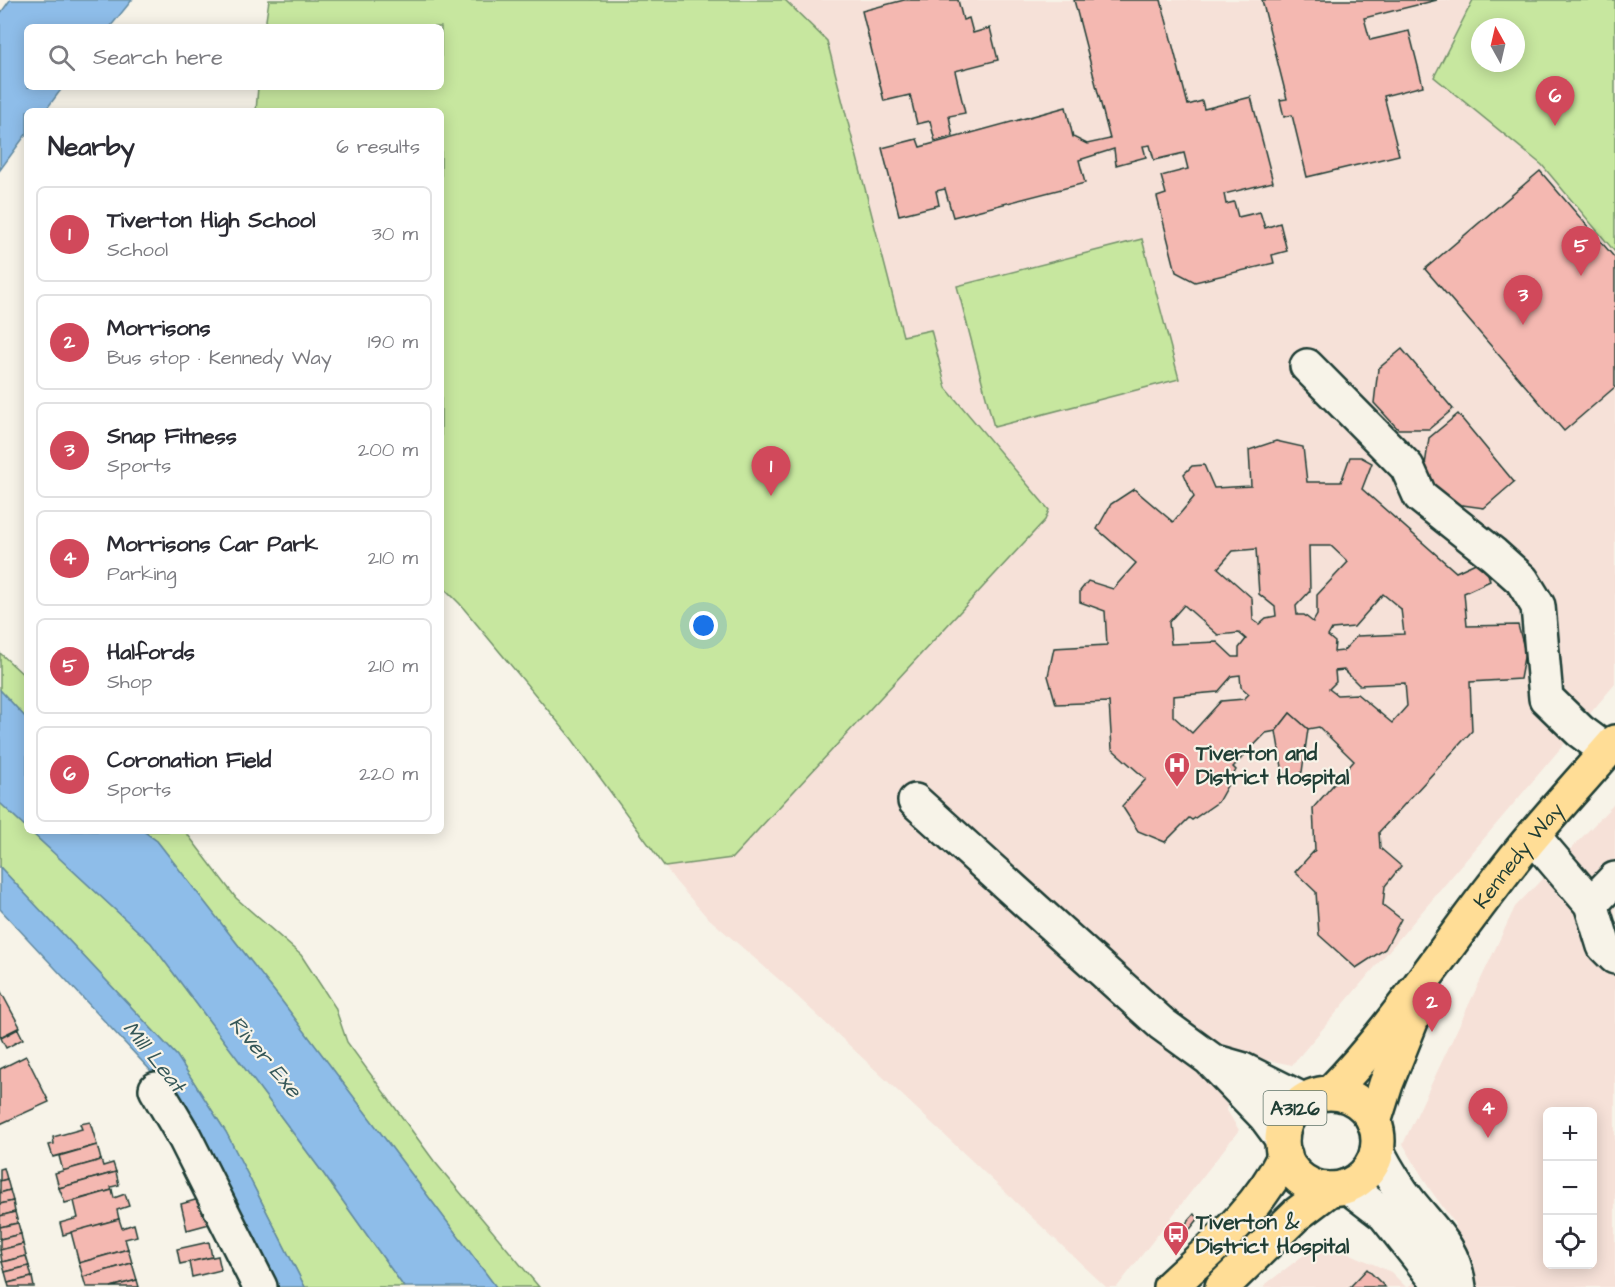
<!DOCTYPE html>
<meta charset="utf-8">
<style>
:root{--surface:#fff;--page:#f2f2f3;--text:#2b2b33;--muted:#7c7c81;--line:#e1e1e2;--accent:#d1495b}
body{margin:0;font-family:"Architects Daughter",sans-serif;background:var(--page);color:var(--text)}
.controls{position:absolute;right:18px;bottom:18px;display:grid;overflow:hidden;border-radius:9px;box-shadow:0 3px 15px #0003}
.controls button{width:54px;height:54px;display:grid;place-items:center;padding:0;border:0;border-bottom:2px solid var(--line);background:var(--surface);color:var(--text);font:30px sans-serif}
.compass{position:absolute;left:1471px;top:18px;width:54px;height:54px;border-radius:50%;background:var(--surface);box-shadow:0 3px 15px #0003;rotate:352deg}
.you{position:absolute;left:704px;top:626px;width:21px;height:21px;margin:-15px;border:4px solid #fff;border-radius:50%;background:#1a73e8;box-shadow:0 0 0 9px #1a73e833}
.badge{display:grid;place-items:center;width:39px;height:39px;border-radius:50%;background:var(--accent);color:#fff;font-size:20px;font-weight:700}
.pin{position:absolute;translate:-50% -50px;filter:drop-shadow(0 2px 3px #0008)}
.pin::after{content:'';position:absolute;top:32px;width:21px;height:18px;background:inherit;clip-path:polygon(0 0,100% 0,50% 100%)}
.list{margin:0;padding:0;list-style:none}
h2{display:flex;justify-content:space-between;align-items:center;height:78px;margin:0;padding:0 24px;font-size:26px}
h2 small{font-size:20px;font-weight:400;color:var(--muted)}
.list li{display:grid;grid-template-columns:39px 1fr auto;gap:18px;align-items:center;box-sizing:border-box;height:96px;margin:0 12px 12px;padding:0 12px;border:2px solid var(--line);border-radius:9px}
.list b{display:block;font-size:22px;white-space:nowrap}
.list p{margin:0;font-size:20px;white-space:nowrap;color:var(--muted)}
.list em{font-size:20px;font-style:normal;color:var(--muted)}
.icon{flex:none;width:33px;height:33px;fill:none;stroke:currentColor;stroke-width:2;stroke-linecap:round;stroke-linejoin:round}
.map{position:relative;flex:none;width:1615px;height:1287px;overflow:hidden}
.search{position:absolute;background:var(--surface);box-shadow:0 3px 15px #0003;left:24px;top:24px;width:420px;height:66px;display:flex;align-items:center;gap:15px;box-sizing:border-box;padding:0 21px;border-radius:9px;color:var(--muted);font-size:22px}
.panel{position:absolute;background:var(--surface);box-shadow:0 3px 15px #0003;left:24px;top:108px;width:420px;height:726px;border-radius:9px}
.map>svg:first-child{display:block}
.built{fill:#f6e1d8;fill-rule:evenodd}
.green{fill:#c7e79f;stroke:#73926a;stroke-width:1.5;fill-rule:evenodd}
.water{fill:#8ebde9;stroke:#628aa1;stroke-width:1.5}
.building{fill:#f4b8b1;stroke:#1f3d34;stroke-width:1.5;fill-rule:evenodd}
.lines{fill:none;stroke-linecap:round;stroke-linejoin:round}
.minor-casing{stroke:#1f3d34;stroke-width:38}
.major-casing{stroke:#1f3d34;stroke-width:38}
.minor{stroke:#f7f3e8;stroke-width:33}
.major{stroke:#ffdd96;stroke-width:33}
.labels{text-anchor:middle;stroke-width:4.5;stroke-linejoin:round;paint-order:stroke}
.shield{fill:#f7f3e8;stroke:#60746a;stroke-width:1.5}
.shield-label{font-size:20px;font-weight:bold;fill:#1f3d34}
.poi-label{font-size:21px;font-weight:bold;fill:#1f3d34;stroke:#f7f3e8;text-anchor:start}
.street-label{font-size:21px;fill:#1f3d34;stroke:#f7f3e8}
.water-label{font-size:22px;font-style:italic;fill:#355758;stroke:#f7f3e8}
</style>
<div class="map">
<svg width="1615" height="1287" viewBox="0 0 1615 1287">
<rect width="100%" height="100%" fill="#f7f3e8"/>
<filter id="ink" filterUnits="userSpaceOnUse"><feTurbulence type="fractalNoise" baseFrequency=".0167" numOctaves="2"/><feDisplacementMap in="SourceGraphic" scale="12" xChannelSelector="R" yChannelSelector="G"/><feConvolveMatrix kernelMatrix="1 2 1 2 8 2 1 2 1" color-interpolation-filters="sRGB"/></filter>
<g filter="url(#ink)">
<!-- built -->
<g class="built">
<polygon points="269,0 1473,0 1434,77 1542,165 1615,252 1615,684 1292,1065 1267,1060 1226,1109 1239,1130 1117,1287 1106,1287 783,983 706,916 676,882 572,739 460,604 441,585 441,111 256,111 258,87 441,87 441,27 265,27"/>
<path d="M1615 803V1287H1409L1456 1225 1429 1188 1403 1144 1515 907ZM1548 1112H1592V1264H1548Z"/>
<polygon points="1322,1241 1391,1272 1406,1287 1262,1287"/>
</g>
<!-- green -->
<g class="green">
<polygon points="269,0 785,0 827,41 903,336 931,330 946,388 1049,510 1045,520 732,858 665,867 572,739 460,604 441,585 441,111 256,111 258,87 441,87 441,27 265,27"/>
<path d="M1473 0H1615V252L1542 165 1434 77ZM1480 27H1516V63H1480Z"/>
<polygon points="1142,239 1179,379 994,427 957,286"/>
<polygon points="0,653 27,678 27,719 0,690"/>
<polygon points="0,803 151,943 323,1173 404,1287 305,1287 226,1132 177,1056 0,867"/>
<polygon points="143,831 185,831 236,898 301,955 335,1007 347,1042 434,1161 539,1287 496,1287 281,1000 157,841"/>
</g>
<!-- water -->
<g class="water">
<polygon points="10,0 132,0 110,27 27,27 27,87 63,87 45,111 27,111 27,133 0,170 0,14"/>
<polygon points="0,690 27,719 27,828 0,803"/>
<polygon points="30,831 143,831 157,841 281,1000 496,1287 404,1287 323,1173 151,943"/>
<polygon points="0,867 177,1056 226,1132 305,1287 273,1287 164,1085 0,909"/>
</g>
<!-- building -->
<g class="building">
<polygon points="958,0 963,20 969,18 973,33 990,28 998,60 955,71 965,113 949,116 953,136 935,141 930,121 917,124 910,95 884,101 862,11 904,0"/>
<polygon points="1074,0 1161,0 1188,105 1202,101 1204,109 1251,97 1273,182 1224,194 1226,204 1234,202 1238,217 1260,212 1265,228 1280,223 1287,251 1272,255 1274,263 1195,282 1176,272 1157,197 1166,194 1161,176 1188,169 1184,153 1154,160 1150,145 1143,146 1146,157 1116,165 1114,149 1079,160 1085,183 953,217 945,189 936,191 939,205 899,215 882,148 917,139 920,147 1066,107 1073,137 1087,144 1110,139"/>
<polygon points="1262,0 1437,0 1364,18 1370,40 1409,31 1423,86 1384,96 1399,155 1307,177 1292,115 1284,117 1280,100 1287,99"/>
<polygon points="1540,171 1615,258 1615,387 1564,431 1425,269"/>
<polygon points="1402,349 1453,409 1429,429 1398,429 1374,403 1378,369"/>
<polygon points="1458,414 1514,482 1484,508 1448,503 1424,472 1429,438"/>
<path d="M1276 441 1303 447 1307 482H1341L1350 457H1361L1372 463 1362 489 1456 572 1480 561 1487 570 1490 581 1464 593 1467 626 1518 625 1525 652 1520 679 1470 682 1472 731 1379 832 1380 848 1401 866 1385 886 1383 905 1401 919 1385 949 1356 968 1319 935 1316 892 1295 872 1315 850 1313 808 1354 761 1319 727 1308 729 1290 713 1276 731 1266 733 1233 767 1236 770 1218 802 1192 820 1189 818 1165 842 1138 831 1122 806 1146 779 1112 749 1109 702 1056 704 1048 676 1054 648 1107 645 1105 611 1080 602V591L1088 581 1113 589 1136 563 1097 529 1111 504 1134 489 1173 522 1194 497 1184 474 1192 466 1204 465 1214 488 1251 486 1249 450ZM1309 546H1331L1348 562 1317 595V615L1313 622 1304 615H1297L1296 606 1310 591ZM1256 549 1259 594 1275 607 1276 616 1266 618 1259 624 1253 620 1252 598 1218 568 1233 551ZM1383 594 1401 609 1404 634 1357 636 1343 651 1334 652 1335 642 1328 636 1332 629 1354 627ZM1184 605 1218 635 1239 633 1246 639 1239 648V657H1233L1217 642 1171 644 1169 622ZM1344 670 1359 685 1405 683 1407 706 1392 723 1357 694 1337 695 1329 689 1336 682 1335 671ZM1240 675 1241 687 1249 694 1244 699 1221 701 1192 733 1173 716V696L1218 692 1232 676Z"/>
<polygon points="1290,713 1308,729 1302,772 1293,777 1283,773 1276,731"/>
<polygon points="0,990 20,1027 0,1037"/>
<polygon points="18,1029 23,1039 6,1048 1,1038"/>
<polygon points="26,1056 49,1102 0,1124 0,1069"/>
<polygon points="90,1122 97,1145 53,1157 49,1145 54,1144 53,1137 82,1129 80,1124"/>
<polygon points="97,1145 101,1160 63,1171 59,1156"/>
<polygon points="101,1160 103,1166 113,1163 116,1172 59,1188 55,1173"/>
<polygon points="4,1168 7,1179 0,1181 0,1169"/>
<polygon points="116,1172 119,1185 111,1187 112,1190 65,1203 59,1188"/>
<polygon points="7,1179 10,1190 0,1193 0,1181"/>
<polygon points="10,1190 13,1201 0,1204 0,1193"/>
<polygon points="112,1190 114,1198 125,1194 129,1206 117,1210 119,1219 63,1235 60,1223 78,1218 74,1201"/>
<polygon points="206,1197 213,1223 187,1230 181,1204"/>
<polygon points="13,1201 15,1212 0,1216 0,1204"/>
<polygon points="15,1212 18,1223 0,1227 0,1216"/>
<polygon points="1194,1214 1199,1218 1187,1233 1182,1228"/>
<polygon points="119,1219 122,1228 134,1224 137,1236 125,1239 128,1249 79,1263 71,1232"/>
<polygon points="18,1223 21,1234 0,1239 0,1227"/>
<polygon points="21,1234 23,1244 0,1250 0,1239"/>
<polygon points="209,1242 212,1257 180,1264 177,1249"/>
<polygon points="23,1244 26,1256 2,1262 0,1250"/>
<polygon points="128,1249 132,1263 83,1277 79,1263"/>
<polygon points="26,1256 29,1266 5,1272 2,1262"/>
<polygon points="218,1256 221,1270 192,1277 189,1262"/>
<polygon points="132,1263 137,1280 111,1287 86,1287 83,1277"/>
<polygon points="29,1266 32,1277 8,1283 5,1272"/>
<polygon points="1367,1269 1385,1287 1350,1287"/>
<polygon points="32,1277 34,1287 9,1287 8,1283"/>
<polygon points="137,1280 139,1287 111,1287"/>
</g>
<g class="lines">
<!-- minor casing -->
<g class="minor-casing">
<g id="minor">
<polyline points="1307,366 1407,467 1420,496 1493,554 1522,580 1538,606 1546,698 1580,731 1607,751"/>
<polyline points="915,801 1162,1024 1210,1059 1265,1116 1282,1139"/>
<polyline points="1534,837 1591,904 1604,946 1615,957"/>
<polyline points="1591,904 1615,879"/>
<polyline points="1220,1063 1241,1069 1305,1101"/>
<polyline points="156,1089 185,1138 260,1287"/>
<path d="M1377 1151C1387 1170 1397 1187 1410 1203 1434 1233 1454 1248 1459 1287"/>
<polyline points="1347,1186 1385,1215 1442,1287"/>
</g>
</g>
<!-- major casing -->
<g class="major-casing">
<g id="major">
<path id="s1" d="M1331 1092C1392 1030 1440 954 1494 885 1531 835 1574 789 1615 742"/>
<circle cx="1330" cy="1141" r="48"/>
<polyline points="1374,1122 1386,1084 1420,999"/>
<path d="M1170 1287C1214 1246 1259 1209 1285 1155"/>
<polyline points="1222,1287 1297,1214 1330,1189"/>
</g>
</g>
<!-- minor -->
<use href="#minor" class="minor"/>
<!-- major -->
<use href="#major" class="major"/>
</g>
</g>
<!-- icons -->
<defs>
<g id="hospital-pin" transform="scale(1.35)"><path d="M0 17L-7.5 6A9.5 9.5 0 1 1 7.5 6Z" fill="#d1495b" stroke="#f7f3e8"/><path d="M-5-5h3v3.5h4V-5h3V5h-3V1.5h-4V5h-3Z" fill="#fff"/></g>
<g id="bus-pin" transform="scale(1.35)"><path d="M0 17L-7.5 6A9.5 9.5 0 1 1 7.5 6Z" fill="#d1495b" stroke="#f7f3e8"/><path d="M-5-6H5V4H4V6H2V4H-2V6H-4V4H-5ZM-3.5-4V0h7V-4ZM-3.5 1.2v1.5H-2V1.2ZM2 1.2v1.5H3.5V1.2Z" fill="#fff"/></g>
</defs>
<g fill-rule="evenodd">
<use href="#hospital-pin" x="1177" y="765"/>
<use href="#bus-pin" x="1176" y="1234"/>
</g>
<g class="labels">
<!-- shield labels -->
<rect class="shield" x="1263.5" y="1091" width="63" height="34" rx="4.5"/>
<g class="shield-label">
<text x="1295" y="1115">A3126</text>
</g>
<!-- poi labels -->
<g class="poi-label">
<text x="1196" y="760">Tiverton and<tspan x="1196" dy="24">District Hospital</tspan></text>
<text x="1196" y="1229">Tiverton &amp;<tspan x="1196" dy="24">District Hospital</tspan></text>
</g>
<!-- street labels -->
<g class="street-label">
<text dy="7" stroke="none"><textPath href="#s1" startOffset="302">Kennedy Way</textPath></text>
</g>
<!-- water labels -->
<g class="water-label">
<text transform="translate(155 1056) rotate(51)" y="8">Mill Leat</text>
<text transform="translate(266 1056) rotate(50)" y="8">River Exe</text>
</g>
</g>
</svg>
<div class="controls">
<button>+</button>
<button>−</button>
<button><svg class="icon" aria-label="locate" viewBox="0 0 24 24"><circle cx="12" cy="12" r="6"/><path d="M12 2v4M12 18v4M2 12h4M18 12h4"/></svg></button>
</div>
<svg class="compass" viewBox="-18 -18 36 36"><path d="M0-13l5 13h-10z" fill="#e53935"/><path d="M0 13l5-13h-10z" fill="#7c7c81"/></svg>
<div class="you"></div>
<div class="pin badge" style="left:771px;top:496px">1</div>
<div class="pin badge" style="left:1432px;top:1032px">2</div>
<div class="pin badge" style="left:1523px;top:325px">3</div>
<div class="pin badge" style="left:1488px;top:1138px">4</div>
<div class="pin badge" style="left:1581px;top:276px">5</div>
<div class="pin badge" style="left:1555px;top:126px">6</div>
<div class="search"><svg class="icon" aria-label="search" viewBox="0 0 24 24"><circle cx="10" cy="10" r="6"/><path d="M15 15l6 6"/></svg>Search here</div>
<section class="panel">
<h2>Nearby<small>6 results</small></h2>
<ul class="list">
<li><span class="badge">1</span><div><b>Tiverton High School</b><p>School</p></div><em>30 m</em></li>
<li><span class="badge">2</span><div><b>Morrisons</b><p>Bus stop · Kennedy Way</p></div><em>190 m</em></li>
<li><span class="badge">3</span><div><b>Snap Fitness</b><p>Sports</p></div><em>200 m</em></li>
<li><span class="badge">4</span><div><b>Morrisons Car Park</b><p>Parking</p></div><em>210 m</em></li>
<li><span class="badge">5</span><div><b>Halfords</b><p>Shop</p></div><em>210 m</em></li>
<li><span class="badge">6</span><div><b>Coronation Field</b><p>Sports</p></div><em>220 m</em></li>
</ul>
</section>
</div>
